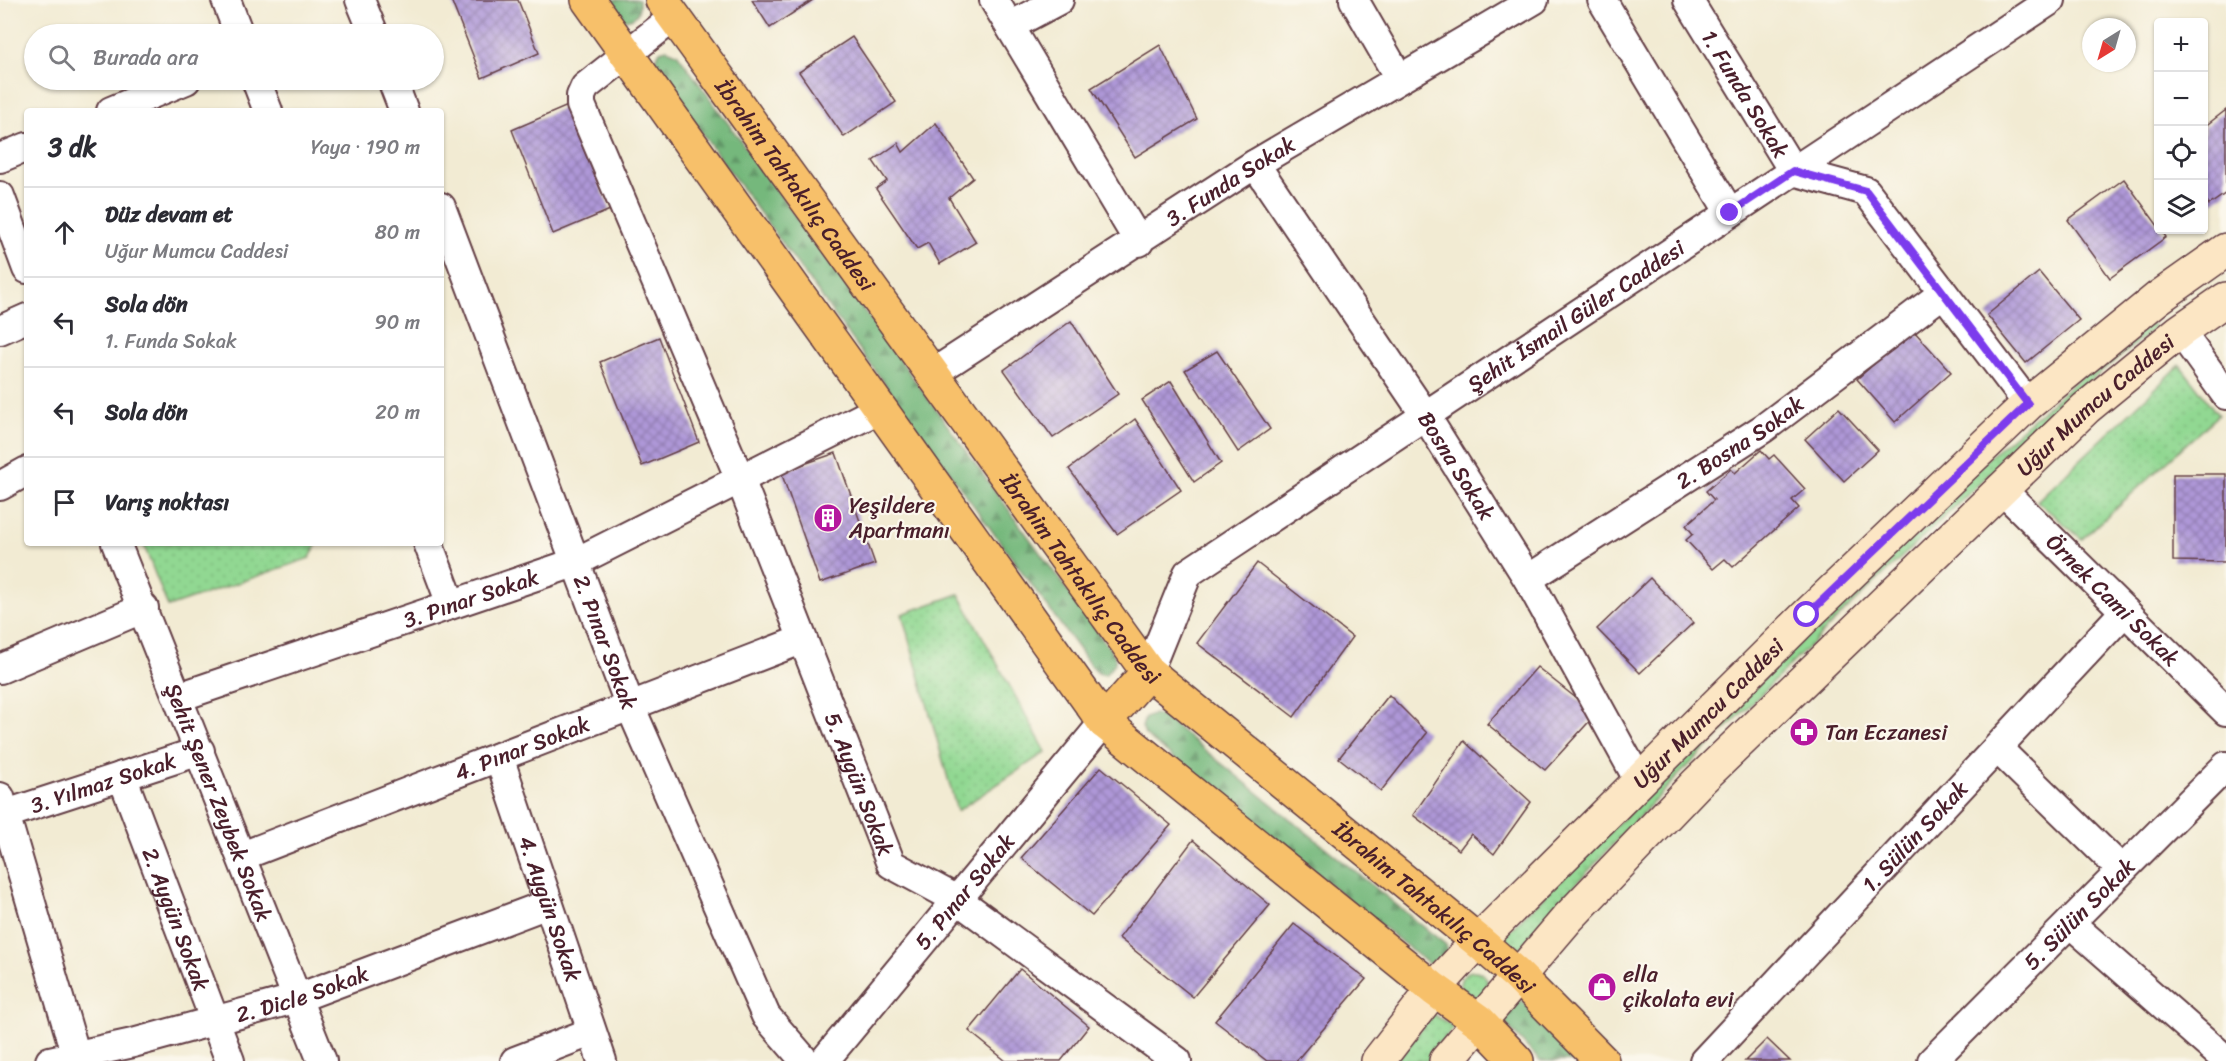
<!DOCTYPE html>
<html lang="tr">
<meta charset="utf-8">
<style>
:root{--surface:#fff;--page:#f2f2f3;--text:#2b2b33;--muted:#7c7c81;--line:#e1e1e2}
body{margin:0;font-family:Sriracha,sans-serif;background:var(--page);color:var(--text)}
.controls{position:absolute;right:18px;top:18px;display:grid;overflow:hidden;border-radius:6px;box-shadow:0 2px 4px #0004}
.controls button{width:54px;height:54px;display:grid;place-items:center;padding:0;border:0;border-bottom:2px solid var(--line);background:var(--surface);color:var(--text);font:30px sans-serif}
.compass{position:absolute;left:2082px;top:18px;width:54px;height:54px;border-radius:50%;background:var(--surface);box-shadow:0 2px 4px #0004;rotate:217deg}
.stop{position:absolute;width:18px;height:18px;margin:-14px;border:4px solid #7c3aed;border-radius:50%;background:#fff}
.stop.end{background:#7c3aed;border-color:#fff;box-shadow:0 2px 6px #0008}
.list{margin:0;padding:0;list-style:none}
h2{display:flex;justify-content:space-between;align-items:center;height:78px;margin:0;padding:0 24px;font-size:26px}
h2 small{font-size:20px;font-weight:400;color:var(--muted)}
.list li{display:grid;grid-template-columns:39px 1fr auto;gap:18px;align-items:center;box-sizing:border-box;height:90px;padding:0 24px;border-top:2px solid var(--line)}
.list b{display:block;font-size:22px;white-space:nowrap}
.list p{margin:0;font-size:20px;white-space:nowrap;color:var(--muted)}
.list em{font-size:20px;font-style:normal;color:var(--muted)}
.icon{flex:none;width:33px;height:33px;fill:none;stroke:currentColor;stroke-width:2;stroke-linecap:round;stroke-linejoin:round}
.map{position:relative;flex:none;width:2226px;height:1061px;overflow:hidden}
.search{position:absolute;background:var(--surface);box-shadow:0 2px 4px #0004;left:24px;top:24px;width:420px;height:66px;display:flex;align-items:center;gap:15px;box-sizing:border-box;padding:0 21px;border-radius:33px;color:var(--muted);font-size:22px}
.panel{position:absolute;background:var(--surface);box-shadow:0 2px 4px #0004;left:24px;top:108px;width:420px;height:438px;border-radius:6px}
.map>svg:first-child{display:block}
.green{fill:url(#green-dots);stroke:#6e7c5e;stroke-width:1.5}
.forest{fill:url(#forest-firs);stroke:#5f6c54;stroke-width:1.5}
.building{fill:url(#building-cross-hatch)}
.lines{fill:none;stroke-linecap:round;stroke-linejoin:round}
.street-casing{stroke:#633e44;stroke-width:32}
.secondary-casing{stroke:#633e44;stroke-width:36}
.primary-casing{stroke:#633e44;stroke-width:36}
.street{stroke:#fff;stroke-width:28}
.secondary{stroke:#fce6c4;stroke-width:33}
.primary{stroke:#f7c06b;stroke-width:33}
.route{stroke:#7c3aed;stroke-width:8}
.labels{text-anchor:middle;stroke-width:4.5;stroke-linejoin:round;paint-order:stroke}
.street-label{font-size:22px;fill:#4a1f2b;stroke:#fbf7ec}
.poi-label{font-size:22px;fill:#4a1f2b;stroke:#fbf7ec;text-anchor:start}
</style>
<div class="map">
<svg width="2226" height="1061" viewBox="0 0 2226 1061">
<defs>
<pattern id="green-dots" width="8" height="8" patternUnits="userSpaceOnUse" patternTransform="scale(1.5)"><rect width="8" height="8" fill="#91d892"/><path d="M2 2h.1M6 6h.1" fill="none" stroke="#7fb97e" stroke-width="1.8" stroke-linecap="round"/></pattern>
<pattern id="forest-firs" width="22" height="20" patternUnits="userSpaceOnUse" patternTransform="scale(1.5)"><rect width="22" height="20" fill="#74b87c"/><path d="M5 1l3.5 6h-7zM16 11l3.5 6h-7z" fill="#619566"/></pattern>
<pattern id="building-cross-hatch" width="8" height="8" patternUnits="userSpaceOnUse" patternTransform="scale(1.5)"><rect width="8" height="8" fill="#af98d8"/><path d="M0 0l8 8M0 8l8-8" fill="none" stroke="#907baf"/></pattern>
</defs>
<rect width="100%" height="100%" fill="#fbf7ec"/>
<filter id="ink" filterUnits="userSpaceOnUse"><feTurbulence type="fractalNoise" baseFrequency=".0167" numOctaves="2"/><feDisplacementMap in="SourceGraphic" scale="12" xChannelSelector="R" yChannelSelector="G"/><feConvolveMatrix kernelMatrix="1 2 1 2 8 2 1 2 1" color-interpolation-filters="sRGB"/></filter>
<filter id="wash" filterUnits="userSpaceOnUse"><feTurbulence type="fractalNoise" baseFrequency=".008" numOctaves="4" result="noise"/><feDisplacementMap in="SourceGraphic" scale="24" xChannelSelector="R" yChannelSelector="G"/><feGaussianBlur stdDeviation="1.35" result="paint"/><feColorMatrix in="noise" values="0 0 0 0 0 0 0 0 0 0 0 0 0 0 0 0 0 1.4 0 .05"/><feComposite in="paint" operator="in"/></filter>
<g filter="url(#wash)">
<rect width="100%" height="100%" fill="#f2ebd3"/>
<!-- green -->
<g class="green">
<polygon points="2148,318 2155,328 2066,401 1841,615 1677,777 1540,922 1518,954 1502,938 1970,474"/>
<polygon points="2180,365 2218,415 2082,539 2037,501"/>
<polygon points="143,543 317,543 310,558 168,607"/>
<polygon points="959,594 1046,752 957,811 902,614"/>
<circle cx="1474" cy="985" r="14"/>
<polygon points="1433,1014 1454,1027 1427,1061 1396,1061"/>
</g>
<!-- forest -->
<g class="forest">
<path d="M604 0H639C641 16 632 22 617 19Z"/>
<polygon points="667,49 677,53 1115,656 1115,663 1105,675 1098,673 1090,665 652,65 660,51"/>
<polygon points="1154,714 1164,717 1446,945 1448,953 1438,965 1430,965 1145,735 1142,727 1145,718"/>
<polygon points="1515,997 1527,1004 1581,1061 1540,1061 1502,1020"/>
</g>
<g id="blocks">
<!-- building -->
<g class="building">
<polygon points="451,0 518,0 539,53 482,78"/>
<polygon points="752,0 813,0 770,28"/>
<polygon points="852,37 896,102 844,137 799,72"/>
<polygon points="1160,45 1197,119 1135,157 1091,88"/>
<polygon points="570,105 610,210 553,234 512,130"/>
<polygon points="2226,110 2226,193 2209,205 2204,197 2204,127"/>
<polygon points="936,123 973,178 949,198 976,242 940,264 928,243 917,249 876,189 887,181 873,161 898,143 903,152"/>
<polygon points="2124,179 2166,237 2110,278 2068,220"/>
<polygon points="2039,272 2079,320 2026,363 1987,315"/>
<polygon points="1071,321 1118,394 1053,438 1004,370"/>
<polygon points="1913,330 1951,372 1895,422 1857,379"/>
<polygon points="659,337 699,442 642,466 600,362"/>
<polygon points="1217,351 1270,429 1238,452 1185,370"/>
<polygon points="1171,381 1221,463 1194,482 1142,400"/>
<polygon points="1839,408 1878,450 1844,481 1805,439"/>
<polygon points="1135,419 1181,490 1117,534 1069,469"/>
<polygon points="1761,450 1769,459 1774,455 1805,489 1792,500 1799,508 1733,567 1725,559 1713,569 1686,540 1693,534 1686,525 1714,500 1706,491 1731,469 1735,473"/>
<polygon points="836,453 875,564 820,583 781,472"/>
<polygon points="2173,474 2226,474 2226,562 2173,561"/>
<polygon points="1257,563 1352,637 1294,717 1197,643"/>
<polygon points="1650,578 1693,623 1640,673 1597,629"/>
<polygon points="1537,667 1596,714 1545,770 1487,724"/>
<polygon points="1389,695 1427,733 1381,791 1339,758"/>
<polygon points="1464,741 1531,802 1494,854 1471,834 1459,850 1413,815"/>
<polygon points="1101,767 1171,825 1092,916 1021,858"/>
<polygon points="1193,840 1270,905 1193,997 1119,938"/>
<polygon points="1294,924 1366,979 1296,1061 1267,1061 1215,1021"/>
<polygon points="1020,969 1089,1026 1061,1061 1006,1061 969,1031"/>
<polygon points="1767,1039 1790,1061 1745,1061"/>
</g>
</g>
</g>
<g filter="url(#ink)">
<use href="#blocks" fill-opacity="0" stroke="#633e44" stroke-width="1.5"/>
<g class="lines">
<!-- street casing -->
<g class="street-casing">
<g id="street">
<polyline points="226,0 239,34"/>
<polyline points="360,0 374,34"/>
<polyline points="994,0 1139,242"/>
<polyline points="1354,0 1399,78"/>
<polyline points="1602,0 1730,213"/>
<path id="s1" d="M1688 0 1793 171 1866 191 2028 404"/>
<path id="s2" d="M674 17 585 87 581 96V105L740 479 891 864 958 900 1177 1061"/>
<polyline points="1010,26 1059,0"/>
<polyline points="256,80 268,111"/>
<polyline points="392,80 404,111"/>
<polyline points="111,111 186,80"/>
<polyline points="0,158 27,147"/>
<path id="s3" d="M1255 164 1425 415 1528 579 1639 781"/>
<polyline points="0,196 27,269"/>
<path id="s4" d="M441 207 630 706 766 1016 805 1061"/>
<polyline points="0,330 27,318"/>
<polyline points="2180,331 2226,395"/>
<path id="s5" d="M933 373 1255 164 1534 0"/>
<polyline points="0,486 27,471"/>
<path id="s6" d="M2000 488 2226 711"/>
<path id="s7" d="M116 543 322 1061"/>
<polyline points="428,543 451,604"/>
<path id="s8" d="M1528 579 1764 428 1942 294"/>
<polyline points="0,669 144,608"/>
<path id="s9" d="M1148 672 1188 573 2051 0"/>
<path id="s10" d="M179 697 574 563 879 409"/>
<polyline points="1997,748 2122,870"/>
<path id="s11" d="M499 757 602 1061"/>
<path id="s12" d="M122 776 230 1061"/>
<polyline points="0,797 76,1056"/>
<path id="s13" d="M6 814 200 751"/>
<path id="s14" d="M242 856 801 640"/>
<polyline points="2070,923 2226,1060"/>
<path id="s15" d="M50 1061 133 1043 298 998 548 904"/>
<polyline points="515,1061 591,1032"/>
<path id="s16" d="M824 1061 1104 722"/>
<path id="s17" d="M1704 1061 2125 611"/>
<path id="s18" d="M1932 1061 2226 766"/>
</g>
</g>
<!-- secondary casing -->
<g class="secondary-casing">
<g id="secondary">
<path id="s19" d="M1378 1061 1434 989 1478 941 1807 615 2028 404 2158 298 2226 250"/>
<path id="s20" d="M1446 1061 1568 918 1696 784 2086 408 2180 331 2226 299"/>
</g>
</g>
<!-- primary casing -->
<g class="primary-casing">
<g id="primary">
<polyline points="588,0 1104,722 1434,989 1480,1022 1517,1061"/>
<path id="s21" d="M662 0 1148 672 1478 941 1517 975 1602 1061"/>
<polyline points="1104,722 1148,672"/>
</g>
</g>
<!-- street -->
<use href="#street" class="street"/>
<!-- secondary -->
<use href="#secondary" class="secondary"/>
<!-- primary -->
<use href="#primary" class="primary"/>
</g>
</g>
<g class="lines" filter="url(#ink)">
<!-- route -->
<polyline class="route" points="1730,213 1793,171 1866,191 2028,404 1807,615"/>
</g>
<!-- icons -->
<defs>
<g id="building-disc" transform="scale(1.5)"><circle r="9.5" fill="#b5179e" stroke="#fbf7ec"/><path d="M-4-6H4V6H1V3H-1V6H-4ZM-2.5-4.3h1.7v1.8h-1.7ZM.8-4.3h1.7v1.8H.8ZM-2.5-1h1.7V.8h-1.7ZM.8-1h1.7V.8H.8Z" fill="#fff"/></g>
<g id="pharmacy-disc" transform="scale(1.5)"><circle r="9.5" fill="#b5179e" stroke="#fbf7ec"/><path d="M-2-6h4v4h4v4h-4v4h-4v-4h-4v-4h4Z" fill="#fff"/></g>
<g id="shop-disc" transform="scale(1.5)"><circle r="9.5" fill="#b5179e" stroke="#fbf7ec"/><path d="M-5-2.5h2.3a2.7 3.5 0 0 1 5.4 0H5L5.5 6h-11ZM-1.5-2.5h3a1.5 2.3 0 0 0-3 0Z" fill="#fff"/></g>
</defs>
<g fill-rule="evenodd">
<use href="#building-disc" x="828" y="518"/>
<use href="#pharmacy-disc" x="1804" y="732"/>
<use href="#shop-disc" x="1602" y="987"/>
</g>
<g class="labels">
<!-- street labels -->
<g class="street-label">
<text dy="8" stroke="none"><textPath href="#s1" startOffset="110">1. Funda Sokak</textPath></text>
<text dy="8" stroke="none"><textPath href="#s5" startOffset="354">3. Funda Sokak</textPath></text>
<text dy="8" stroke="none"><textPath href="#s21" startOffset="228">İbrahim Tahtakılıç Caddesi</textPath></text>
<text dy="8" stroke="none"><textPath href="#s9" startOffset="572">Şehit İsmail Güler Caddesi</textPath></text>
<text dy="8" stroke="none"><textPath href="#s20" startOffset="924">Uğur Mumcu Caddesi</textPath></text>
<text dy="8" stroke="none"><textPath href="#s8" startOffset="252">2. Bosna Sokak</textPath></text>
<text dy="8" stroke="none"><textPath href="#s3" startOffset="363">Bosna Sokak</textPath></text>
<text dy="8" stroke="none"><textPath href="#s21" startOffset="714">İbrahim Tahtakılıç Caddesi</textPath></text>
<text dy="8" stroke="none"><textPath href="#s10" startOffset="308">3. Pınar Sokak</textPath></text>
<text dy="8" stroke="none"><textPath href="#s6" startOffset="159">Örnek Cami Sokak</textPath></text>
<text dy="8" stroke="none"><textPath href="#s4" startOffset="465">2. Pınar Sokak</textPath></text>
<text dy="8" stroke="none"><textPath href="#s19" startOffset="480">Uğur Mumcu Caddesi</textPath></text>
<text dy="8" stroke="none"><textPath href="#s14" startOffset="300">4. Pınar Sokak</textPath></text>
<text dy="8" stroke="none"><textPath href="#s13" startOffset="102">3. Yılmaz Sokak</textPath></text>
<text dy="8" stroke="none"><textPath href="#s2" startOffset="866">5. Aygün Sokak</textPath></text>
<text dy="8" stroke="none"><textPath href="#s7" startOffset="279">Şehit Şener Zeybek Sokak</textPath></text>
<text dy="8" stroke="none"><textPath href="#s17" startOffset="308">1. Sülün Sokak</textPath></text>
<text dy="8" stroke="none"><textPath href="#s16" startOffset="220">5. Pınar Sokak</textPath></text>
<text dy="8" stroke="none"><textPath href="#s21" startOffset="1200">İbrahim Tahtakılıç Caddesi</textPath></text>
<text dy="8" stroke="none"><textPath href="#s11" startOffset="160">4. Aygün Sokak</textPath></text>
<text dy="8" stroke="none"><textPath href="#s18" startOffset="208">5. Sülün Sokak</textPath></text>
<text dy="8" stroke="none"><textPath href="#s12" startOffset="153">2. Aygün Sokak</textPath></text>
<text dy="8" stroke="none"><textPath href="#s15" startOffset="261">2. Dicle Sokak</textPath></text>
</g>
<!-- poi labels -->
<g class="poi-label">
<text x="849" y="513">Yeşildere<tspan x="849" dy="25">Apartmanı</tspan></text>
<text x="1825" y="740">Tan Eczanesi</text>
<text x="1623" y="982">ella<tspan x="1623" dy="25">çikolata evi</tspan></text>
</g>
</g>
</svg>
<div class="controls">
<button>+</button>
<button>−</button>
<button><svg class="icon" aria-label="locate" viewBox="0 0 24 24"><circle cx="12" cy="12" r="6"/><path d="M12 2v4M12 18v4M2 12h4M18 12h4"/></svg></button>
<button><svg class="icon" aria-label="layers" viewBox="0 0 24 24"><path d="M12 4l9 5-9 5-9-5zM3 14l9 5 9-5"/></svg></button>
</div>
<svg class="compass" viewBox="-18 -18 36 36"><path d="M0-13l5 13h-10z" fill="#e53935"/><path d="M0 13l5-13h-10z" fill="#7c7c81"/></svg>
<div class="stop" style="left:1807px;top:615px"></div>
<div class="stop end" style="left:1730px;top:213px"></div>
<div class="search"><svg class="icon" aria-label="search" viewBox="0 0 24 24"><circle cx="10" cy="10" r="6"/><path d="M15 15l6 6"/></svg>Burada ara</div>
<section class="panel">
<h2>3 dk<small>Yaya · 190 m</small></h2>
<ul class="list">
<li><svg class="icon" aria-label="ahead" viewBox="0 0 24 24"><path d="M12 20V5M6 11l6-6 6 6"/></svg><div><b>Düz devam et</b><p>Uğur Mumcu Caddesi</p></div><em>80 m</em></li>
<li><svg class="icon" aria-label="left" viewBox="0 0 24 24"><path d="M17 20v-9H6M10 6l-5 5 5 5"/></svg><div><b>Sola dön</b><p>1. Funda Sokak</p></div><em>90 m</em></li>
<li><svg class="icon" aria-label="left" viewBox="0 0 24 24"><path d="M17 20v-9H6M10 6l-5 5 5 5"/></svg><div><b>Sola dön</b></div><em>20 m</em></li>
<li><svg class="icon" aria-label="arrive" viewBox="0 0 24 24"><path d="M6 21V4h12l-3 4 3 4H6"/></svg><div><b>Varış noktası</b></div></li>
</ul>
</section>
</div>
